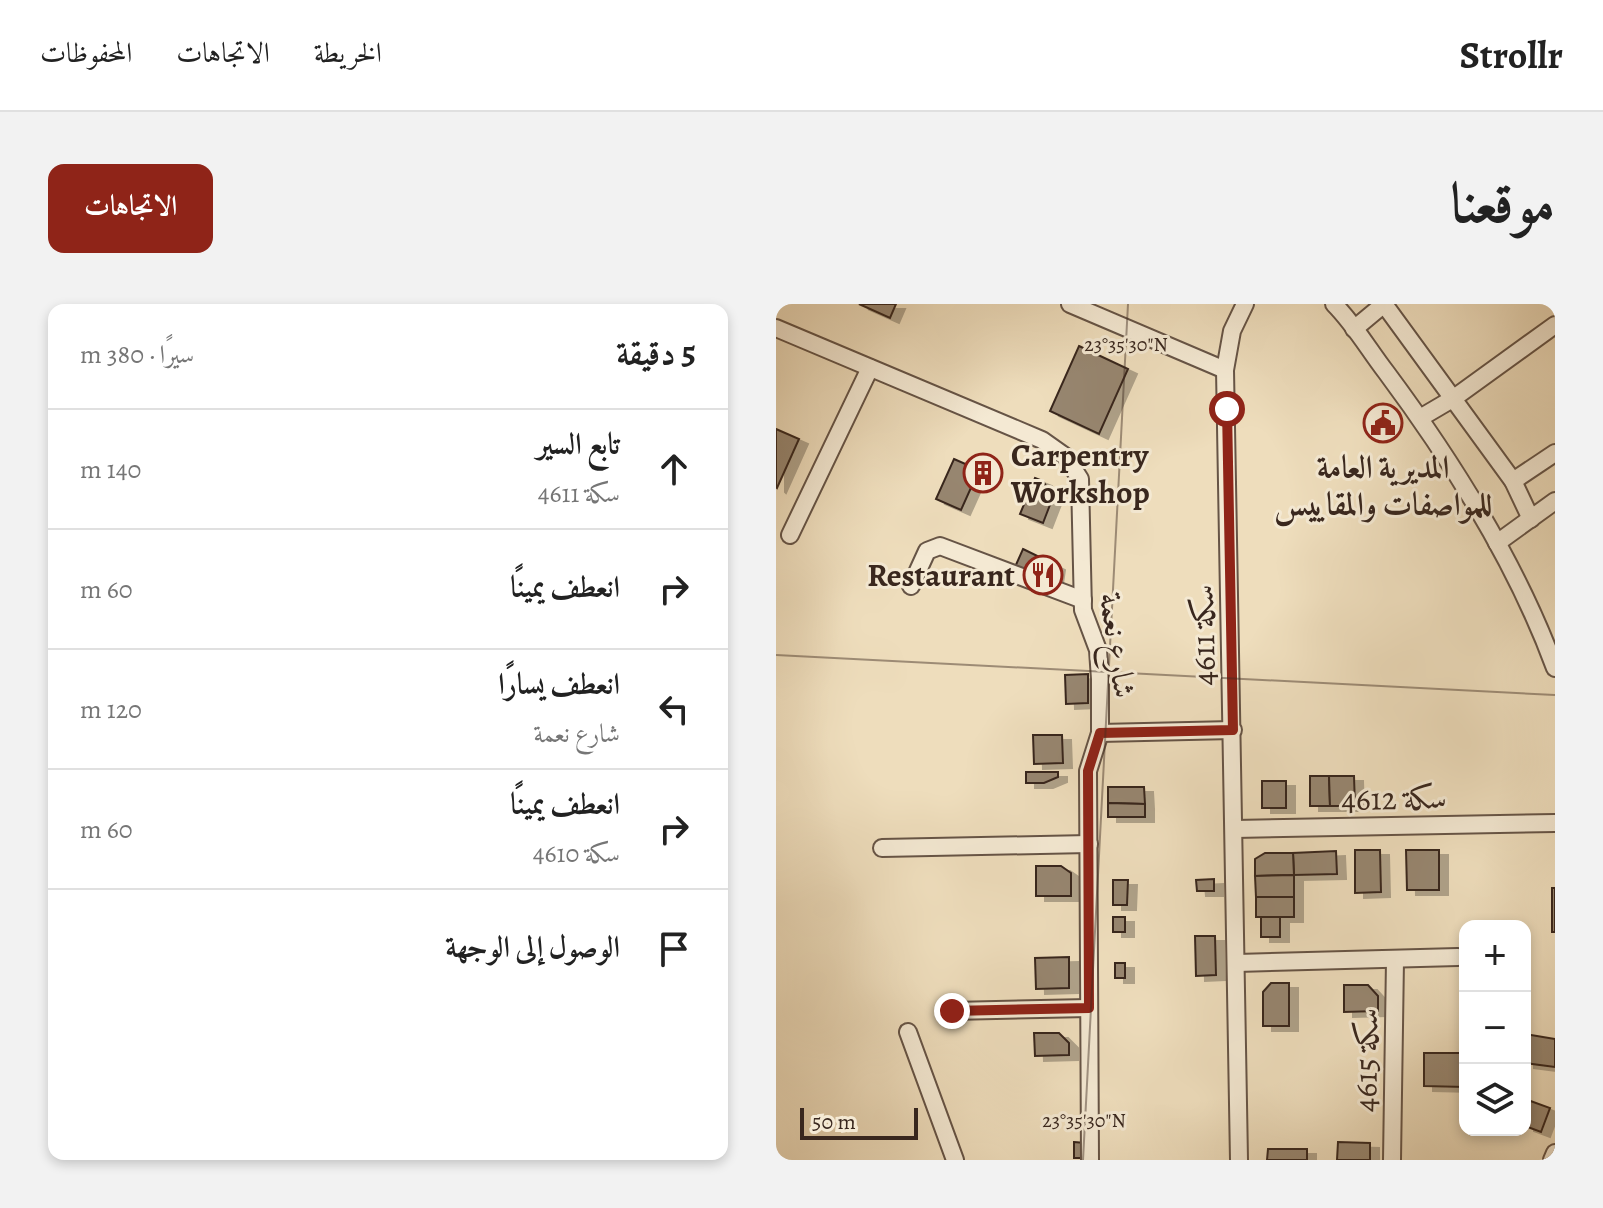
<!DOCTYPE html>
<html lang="ar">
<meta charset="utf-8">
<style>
:root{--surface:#fff;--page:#f2f2f2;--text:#222;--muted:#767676;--line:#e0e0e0;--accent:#8f2418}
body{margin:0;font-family:Alegreya,Amiri,serif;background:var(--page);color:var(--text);direction:rtl}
.controls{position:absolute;right:24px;bottom:24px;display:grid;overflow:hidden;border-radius:16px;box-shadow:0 4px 12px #0003}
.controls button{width:72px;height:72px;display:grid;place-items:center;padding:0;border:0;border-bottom:2px solid var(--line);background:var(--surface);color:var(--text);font:40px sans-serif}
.scale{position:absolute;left:24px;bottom:20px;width:118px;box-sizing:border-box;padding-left:8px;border:4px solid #39271e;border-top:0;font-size:22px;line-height:28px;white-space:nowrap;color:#39271e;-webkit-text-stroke:6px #f4e9d3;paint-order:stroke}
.stop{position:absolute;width:24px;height:24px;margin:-18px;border:6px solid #8f2418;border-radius:50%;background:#fff}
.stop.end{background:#8f2418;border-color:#fff;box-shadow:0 2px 8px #0008}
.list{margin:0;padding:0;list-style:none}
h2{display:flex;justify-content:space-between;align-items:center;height:104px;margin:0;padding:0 32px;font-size:34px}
h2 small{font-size:26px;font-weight:400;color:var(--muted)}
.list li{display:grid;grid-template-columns:52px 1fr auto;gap:24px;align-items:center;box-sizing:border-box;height:120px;padding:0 32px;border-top:2px solid var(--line)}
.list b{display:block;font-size:30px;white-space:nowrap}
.list p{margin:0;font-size:26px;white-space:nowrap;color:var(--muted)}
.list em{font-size:26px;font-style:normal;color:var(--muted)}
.icon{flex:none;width:44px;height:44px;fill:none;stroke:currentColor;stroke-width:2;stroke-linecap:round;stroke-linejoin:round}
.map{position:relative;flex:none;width:779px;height:856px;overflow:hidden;direction:ltr;border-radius:16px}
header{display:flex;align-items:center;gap:48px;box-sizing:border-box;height:112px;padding:0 40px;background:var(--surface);border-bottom:2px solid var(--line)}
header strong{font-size:38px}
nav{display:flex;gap:44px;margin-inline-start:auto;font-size:28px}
.intro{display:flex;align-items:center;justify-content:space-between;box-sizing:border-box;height:192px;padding:0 48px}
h1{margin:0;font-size:56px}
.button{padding:20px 36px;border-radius:16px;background:var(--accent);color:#fff;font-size:28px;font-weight:700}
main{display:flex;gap:48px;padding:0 48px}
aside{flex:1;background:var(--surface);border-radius:16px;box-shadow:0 4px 12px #0003}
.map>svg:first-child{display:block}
.building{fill:#978670;stroke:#39271e;stroke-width:2;filter:url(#shadow)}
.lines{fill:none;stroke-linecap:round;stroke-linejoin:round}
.minor-casing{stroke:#665446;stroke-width:20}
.minor{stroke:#f4e9d3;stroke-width:16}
.route{stroke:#8f2418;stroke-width:10}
.ticks{fill:none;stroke:#39271e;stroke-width:2;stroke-opacity:0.45}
.labels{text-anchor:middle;stroke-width:6;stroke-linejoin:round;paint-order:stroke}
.poi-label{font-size:32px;font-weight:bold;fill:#39271e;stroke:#f4e9d3;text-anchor:start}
.street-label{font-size:32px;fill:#39271e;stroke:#f4e9d3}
.ticks-label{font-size:20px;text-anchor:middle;fill:#39271e;stroke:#f4e9d3;stroke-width:6;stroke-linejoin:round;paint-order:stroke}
</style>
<header>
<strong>Strollr</strong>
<nav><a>الخريطة</a><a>الاتجاهات</a><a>المحفوظات</a></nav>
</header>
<div class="intro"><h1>موقعنا</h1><a class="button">الاتجاهات</a></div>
<main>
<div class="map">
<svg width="779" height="856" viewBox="0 0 779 856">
<defs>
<filter id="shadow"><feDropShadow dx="9" dy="5" stdDeviation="0" flood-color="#0004"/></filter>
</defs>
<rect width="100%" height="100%" fill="#eeddbc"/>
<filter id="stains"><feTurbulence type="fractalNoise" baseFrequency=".0025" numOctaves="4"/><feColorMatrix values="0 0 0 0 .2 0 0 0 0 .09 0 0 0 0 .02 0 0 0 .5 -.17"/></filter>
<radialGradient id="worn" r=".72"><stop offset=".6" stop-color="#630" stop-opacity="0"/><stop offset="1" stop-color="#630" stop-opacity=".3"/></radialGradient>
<!-- building -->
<g class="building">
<polygon points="83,0 120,0 114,14"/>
<polygon points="303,42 352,65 323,130 274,107"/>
<polygon points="0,125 23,135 1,184 0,183"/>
<polygon points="178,155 203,166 185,206 160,195"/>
<polygon points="206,159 215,163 210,176 200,172"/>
<polygon points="259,174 267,177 277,193 267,219 244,210"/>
<polygon points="247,245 280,261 277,281 239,263"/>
<polygon points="312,370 312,399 290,400 289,371"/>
<polygon points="257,431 286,431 287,459 258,460"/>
<polygon points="250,468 282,468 282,473 268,479 250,479"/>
<polygon points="534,472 553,472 554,502 534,502"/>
<polygon points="553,472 578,472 579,502 554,502"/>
<rect x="486" y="477" width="24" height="27"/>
<polygon points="332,483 368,483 369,500 332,499"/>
<polygon points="332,499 369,500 369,513 332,513"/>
<polygon points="579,546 604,546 605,588 579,589"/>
<polygon points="630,546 663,546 663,586 631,586"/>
<polygon points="560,547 561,570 518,571 517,549"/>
<polygon points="489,549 517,549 518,571 479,572 479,555"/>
<polygon points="260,562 285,562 295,569 295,592 260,592"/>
<polygon points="518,571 518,593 480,593 479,572"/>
<polygon points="438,575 438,587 421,587 420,576"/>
<polygon points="337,576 352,576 351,601 337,601"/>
<rect x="776" y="584" width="3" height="44"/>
<rect x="480" y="593" width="38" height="20"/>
<rect x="337" y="613" width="12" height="15"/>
<rect x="485" y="613" width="19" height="20"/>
<polygon points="419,632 439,632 440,671 420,672"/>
<polygon points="293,653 293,684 260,685 259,654"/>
<rect x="339" y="659" width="10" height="15"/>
<polygon points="495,679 513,679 513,722 487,722 487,688"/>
<polygon points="568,681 592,681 602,692 602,707 568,708"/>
<polygon points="258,729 283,729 293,739 293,751 259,752"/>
<polygon points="749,730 779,735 779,763 749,759"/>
<polygon points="648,749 689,749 689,783 648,782"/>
<polygon points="749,795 774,804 765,828 749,822"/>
<polygon points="298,838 309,839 309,854 298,854"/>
<polygon points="562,838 594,839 594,856 561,856"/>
<polygon points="492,845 531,845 531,856 491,856"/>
</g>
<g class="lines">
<!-- minor casing -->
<g class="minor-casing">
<g id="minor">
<polyline points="294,0 449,66"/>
<path d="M558 0C578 20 593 46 610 68 677 158 740 258 779 364"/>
<polyline points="608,0 737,177 755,215"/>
<polyline points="0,24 266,136 290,153 304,175 307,306 322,346 324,375 324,429 312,467 314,856"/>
<polyline points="578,25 608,0"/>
<polyline points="644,114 678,94 779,21"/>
<polyline points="737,177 779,149"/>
<polyline points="14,231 94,64"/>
<polyline points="721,239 779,197"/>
<polyline points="135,282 151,247 164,242 307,296"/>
<polyline points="324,429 457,426"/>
<polyline points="459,525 779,519"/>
<polyline points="106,544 313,540"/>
<polyline points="461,659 682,653"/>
<polyline points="176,707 313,704"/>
<polyline points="132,728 179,856"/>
<polyline points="463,856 449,66 456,27 469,0"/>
<polyline points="616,856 619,656"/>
<polyline points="776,856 779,849"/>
</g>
</g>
<!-- minor -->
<use href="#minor" class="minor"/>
</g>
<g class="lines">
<!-- route -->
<polyline class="route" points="176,707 313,704 312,467 324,429 457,426 451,105"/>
</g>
<!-- ticks -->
<path class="ticks" d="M0 351 779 391M307 856 352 0"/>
<!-- icons -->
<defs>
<g id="civic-ring" transform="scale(2)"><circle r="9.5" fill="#f4e9d3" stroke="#8f2418" stroke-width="1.5"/><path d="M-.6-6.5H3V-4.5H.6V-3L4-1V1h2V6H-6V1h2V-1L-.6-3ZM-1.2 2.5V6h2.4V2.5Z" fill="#8f2418"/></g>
<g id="building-ring" transform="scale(2)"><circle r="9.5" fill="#f4e9d3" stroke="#8f2418" stroke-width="1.5"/><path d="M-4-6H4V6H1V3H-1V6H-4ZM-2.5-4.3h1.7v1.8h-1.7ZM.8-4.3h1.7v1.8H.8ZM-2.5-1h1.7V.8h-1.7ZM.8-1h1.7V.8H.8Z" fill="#8f2418"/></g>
<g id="restaurant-ring" transform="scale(2)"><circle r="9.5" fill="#f4e9d3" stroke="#8f2418" stroke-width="1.5"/><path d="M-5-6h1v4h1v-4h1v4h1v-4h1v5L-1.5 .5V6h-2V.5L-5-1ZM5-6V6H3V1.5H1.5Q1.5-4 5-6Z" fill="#8f2418"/></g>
</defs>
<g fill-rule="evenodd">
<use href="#civic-ring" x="607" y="119"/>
<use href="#building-ring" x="207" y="169"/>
<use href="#restaurant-ring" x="267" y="271"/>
</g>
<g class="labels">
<!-- poi labels -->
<g class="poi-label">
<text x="235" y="162">Carpentry<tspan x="235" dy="37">Workshop</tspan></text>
<text x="607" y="174" text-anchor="middle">المديرية العامة<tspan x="607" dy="37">للمواصفات والمقاييس</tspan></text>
<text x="239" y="282" text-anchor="end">Restaurant</text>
</g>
<!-- street labels -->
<g class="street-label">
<text transform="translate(427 331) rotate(-91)" y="11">سكة 4611</text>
<text transform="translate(342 341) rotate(82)" y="11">شارع نعمة</text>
<text transform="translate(618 494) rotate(-1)" y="11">سكة 4612</text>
<text transform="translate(590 756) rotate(-89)" y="11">سكة 4615</text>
</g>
</g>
<g class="ticks-label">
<text x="350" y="47">23°35'30"N</text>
<text x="308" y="823">23°35'30"N</text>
</g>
<rect width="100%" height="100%" filter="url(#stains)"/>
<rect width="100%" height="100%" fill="url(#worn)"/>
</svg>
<div class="controls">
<button>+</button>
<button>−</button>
<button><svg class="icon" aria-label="layers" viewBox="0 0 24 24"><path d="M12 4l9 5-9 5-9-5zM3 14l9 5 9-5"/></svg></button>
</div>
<div class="scale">50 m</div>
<div class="stop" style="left:451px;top:105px"></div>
<div class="stop end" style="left:176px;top:707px"></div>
</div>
<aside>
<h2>5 دقيقة<small>سيرًا · 380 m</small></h2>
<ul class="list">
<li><svg class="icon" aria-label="ahead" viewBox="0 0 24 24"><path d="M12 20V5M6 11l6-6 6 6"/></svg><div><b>تابع السير</b><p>سكة 4611</p></div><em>140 m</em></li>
<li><svg class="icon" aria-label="right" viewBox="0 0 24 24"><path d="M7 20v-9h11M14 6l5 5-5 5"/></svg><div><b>انعطف يمينًا</b></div><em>60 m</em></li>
<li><svg class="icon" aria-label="left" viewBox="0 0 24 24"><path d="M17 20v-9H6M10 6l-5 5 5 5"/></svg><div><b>انعطف يسارًا</b><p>شارع نعمة</p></div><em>120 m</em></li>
<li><svg class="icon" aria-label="right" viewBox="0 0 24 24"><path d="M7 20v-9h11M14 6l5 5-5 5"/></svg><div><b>انعطف يمينًا</b><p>سكة 4610</p></div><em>60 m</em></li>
<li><svg class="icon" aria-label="arrive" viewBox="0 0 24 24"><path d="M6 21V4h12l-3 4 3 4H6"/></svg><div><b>الوصول إلى الوجهة</b></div></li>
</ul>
</aside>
</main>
